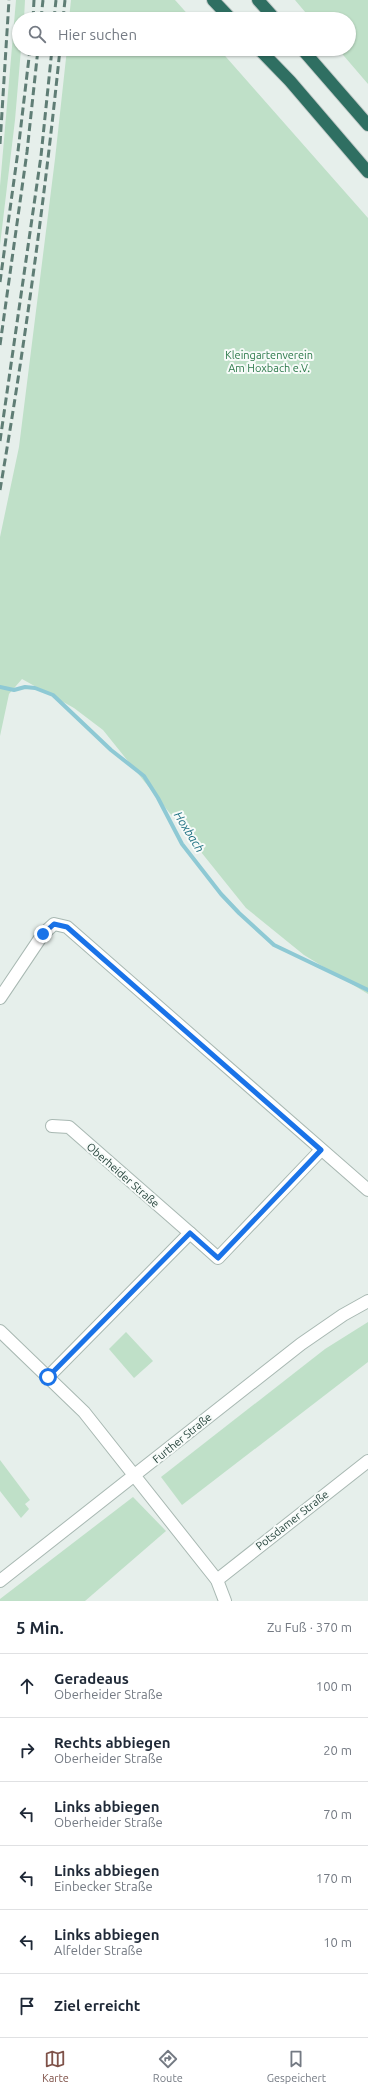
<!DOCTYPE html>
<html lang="de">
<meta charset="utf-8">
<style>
:root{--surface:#fff;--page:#f6f6f7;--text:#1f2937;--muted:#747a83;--line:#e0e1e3;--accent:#7f5249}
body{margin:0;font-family:Ubuntu,sans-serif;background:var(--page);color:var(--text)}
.stop{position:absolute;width:12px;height:12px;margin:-9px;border:3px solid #1a73e8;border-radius:50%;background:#fff}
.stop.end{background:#1a73e8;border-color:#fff;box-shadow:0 1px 4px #0008}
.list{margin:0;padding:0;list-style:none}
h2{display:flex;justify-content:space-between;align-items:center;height:52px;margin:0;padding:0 16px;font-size:17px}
h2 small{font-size:13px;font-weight:400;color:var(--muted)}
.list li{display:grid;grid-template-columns:26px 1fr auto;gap:12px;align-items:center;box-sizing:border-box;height:64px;padding:0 16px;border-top:1px solid var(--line)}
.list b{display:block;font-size:15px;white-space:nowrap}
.list p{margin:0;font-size:13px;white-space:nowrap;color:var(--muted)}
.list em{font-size:13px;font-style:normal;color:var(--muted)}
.icon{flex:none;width:22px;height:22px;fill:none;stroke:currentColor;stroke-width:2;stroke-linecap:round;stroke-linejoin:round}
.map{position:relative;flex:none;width:368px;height:1601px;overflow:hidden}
.search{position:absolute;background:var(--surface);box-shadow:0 1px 3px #0004;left:12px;right:12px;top:12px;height:44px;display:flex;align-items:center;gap:10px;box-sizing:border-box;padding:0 14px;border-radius:22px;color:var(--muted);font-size:15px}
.sheet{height:436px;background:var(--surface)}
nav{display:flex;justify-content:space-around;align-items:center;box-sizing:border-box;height:56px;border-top:1px solid var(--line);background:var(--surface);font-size:11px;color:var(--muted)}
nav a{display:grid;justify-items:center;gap:2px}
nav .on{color:var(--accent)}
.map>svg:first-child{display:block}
.green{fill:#bfe0c8}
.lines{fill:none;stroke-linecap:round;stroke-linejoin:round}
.stream{stroke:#8ec9d4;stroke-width:4}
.minor-casing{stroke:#a8b8b2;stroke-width:14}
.tertiary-casing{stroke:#a8b8b2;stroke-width:14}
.motorway-casing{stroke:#c2cac8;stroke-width:14}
.minor{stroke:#fff;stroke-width:12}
.tertiary{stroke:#fff;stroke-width:12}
.motorway{stroke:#2f6f62;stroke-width:12}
.rail{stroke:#5f7d75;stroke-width:3;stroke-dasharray:8 4;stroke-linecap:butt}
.route{stroke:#1a73e8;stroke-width:5}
.labels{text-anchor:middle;stroke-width:4;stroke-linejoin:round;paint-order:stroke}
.park-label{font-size:11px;fill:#2d7a4b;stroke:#f7fbf9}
.street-label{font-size:11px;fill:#24423a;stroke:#f7fbf9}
.water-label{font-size:12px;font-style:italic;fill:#1c6f80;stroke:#f7fbf9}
</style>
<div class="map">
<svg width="368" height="1601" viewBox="0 0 368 1601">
<rect width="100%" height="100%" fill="#e6efeb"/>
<!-- green -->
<g class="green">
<polygon points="16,0 25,0 24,19 19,19 19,49 21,49 15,120 0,245 0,186"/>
<polygon points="71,0 175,0 192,19 69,19"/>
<polygon points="295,0 368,0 368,84 338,49 349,49 349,19 311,19"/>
<polygon points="67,49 219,49 368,218 368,994 304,955 246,908 103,730 74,708 22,679 9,694 0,736 0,537 19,447 55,159"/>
<polygon points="368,1322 368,1362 182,1505 161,1477 325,1349"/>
<polygon points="126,1332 153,1361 134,1378 109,1349"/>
<polygon points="0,1460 30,1500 25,1504 29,1509 21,1518 0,1491"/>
<polygon points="133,1497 166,1531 85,1601 0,1601 0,1599"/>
</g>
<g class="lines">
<!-- stream -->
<polyline class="stream" points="0,687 14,690 25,687 35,688 53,695 111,750 144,776 158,798 182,844 221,894 239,913 274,945 368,990"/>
<!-- minor casing -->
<g class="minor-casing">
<g id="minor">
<polyline points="0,998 43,934 54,924 67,927 368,1190"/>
<polyline points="52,1126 69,1127 190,1233"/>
<polyline points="0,1331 84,1412 217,1580 225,1601"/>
<polyline points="48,1377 190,1233 218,1258 321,1150"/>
<polyline points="217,1580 368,1461"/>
</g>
</g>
<!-- tertiary casing -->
<g class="tertiary-casing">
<polyline id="tertiary" points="0,1581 301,1344 343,1315 368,1301"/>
</g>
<!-- motorway casing -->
<g class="motorway-casing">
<g id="motorway">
<polyline points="213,0 231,19"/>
<polyline points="258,0 275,19"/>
<polyline points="259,49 290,81 368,172"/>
<polyline points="302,49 368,125"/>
</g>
</g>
<!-- minor -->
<use href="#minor" class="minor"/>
<!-- tertiary -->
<use href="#tertiary" class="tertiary"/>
<!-- motorway -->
<use href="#motorway" class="motorway"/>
<!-- rail -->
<g class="rail">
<polyline points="33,19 34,0"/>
<polyline points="41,19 43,0"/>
<polyline points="54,19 56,0"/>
<polyline points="63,19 65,0"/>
<polyline points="0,144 9,0"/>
<polyline points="0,282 18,151 30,49"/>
<polyline points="0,345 27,152 38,49"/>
<polyline points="0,441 41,156 52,49"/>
<path d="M0 490C25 344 45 197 60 49"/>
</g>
</g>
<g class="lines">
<!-- route -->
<polyline class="route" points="43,934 54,924 67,927 321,1150 218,1258 190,1233 48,1377"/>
</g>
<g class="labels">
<!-- park labels -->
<g class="park-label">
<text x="269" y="359">Kleingartenverein<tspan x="269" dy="13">Am Hoxbach e.V.</tspan></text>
</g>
<!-- street labels -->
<g class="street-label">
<text transform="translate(123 1175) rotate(41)" y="4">Oberheider Straße</text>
<text transform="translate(182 1438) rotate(-39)" y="4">Further Straße</text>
<text transform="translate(292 1520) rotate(-38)" y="4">Potsdamer Straße</text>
</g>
<!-- water labels -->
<g class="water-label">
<text transform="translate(189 832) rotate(58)" y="4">Hoxbach</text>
</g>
</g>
</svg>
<div class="stop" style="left:48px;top:1377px"></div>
<div class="stop end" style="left:43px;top:934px"></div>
<div class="search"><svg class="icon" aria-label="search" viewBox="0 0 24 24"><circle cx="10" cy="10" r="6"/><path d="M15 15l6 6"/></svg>Hier suchen</div>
</div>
<section class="sheet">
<h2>5 Min.<small>Zu Fuß · 370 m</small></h2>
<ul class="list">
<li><svg class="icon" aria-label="ahead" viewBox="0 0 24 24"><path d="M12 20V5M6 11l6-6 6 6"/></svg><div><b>Geradeaus</b><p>Oberheider Straße</p></div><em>100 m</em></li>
<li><svg class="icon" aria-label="right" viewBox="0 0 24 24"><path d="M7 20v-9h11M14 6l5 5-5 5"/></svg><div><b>Rechts abbiegen</b><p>Oberheider Straße</p></div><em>20 m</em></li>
<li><svg class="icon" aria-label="left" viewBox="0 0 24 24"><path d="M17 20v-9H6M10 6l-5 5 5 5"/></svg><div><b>Links abbiegen</b><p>Oberheider Straße</p></div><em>70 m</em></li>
<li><svg class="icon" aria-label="left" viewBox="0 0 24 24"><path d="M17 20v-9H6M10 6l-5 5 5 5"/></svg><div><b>Links abbiegen</b><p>Einbecker Straße</p></div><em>170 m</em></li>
<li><svg class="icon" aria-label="left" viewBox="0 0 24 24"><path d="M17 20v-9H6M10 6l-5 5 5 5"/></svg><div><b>Links abbiegen</b><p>Alfelder Straße</p></div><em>10 m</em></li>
<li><svg class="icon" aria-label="arrive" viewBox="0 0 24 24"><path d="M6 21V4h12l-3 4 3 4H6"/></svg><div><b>Ziel erreicht</b></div></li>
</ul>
</section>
<nav>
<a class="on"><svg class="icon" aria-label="map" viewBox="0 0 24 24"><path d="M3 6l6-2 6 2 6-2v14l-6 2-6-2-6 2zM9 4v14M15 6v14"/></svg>Karte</a>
<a><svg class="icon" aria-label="directions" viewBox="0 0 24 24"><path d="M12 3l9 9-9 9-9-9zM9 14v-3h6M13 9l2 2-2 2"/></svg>Route</a>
<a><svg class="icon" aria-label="saved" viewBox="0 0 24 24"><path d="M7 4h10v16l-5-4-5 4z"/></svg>Gespeichert</a>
</nav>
